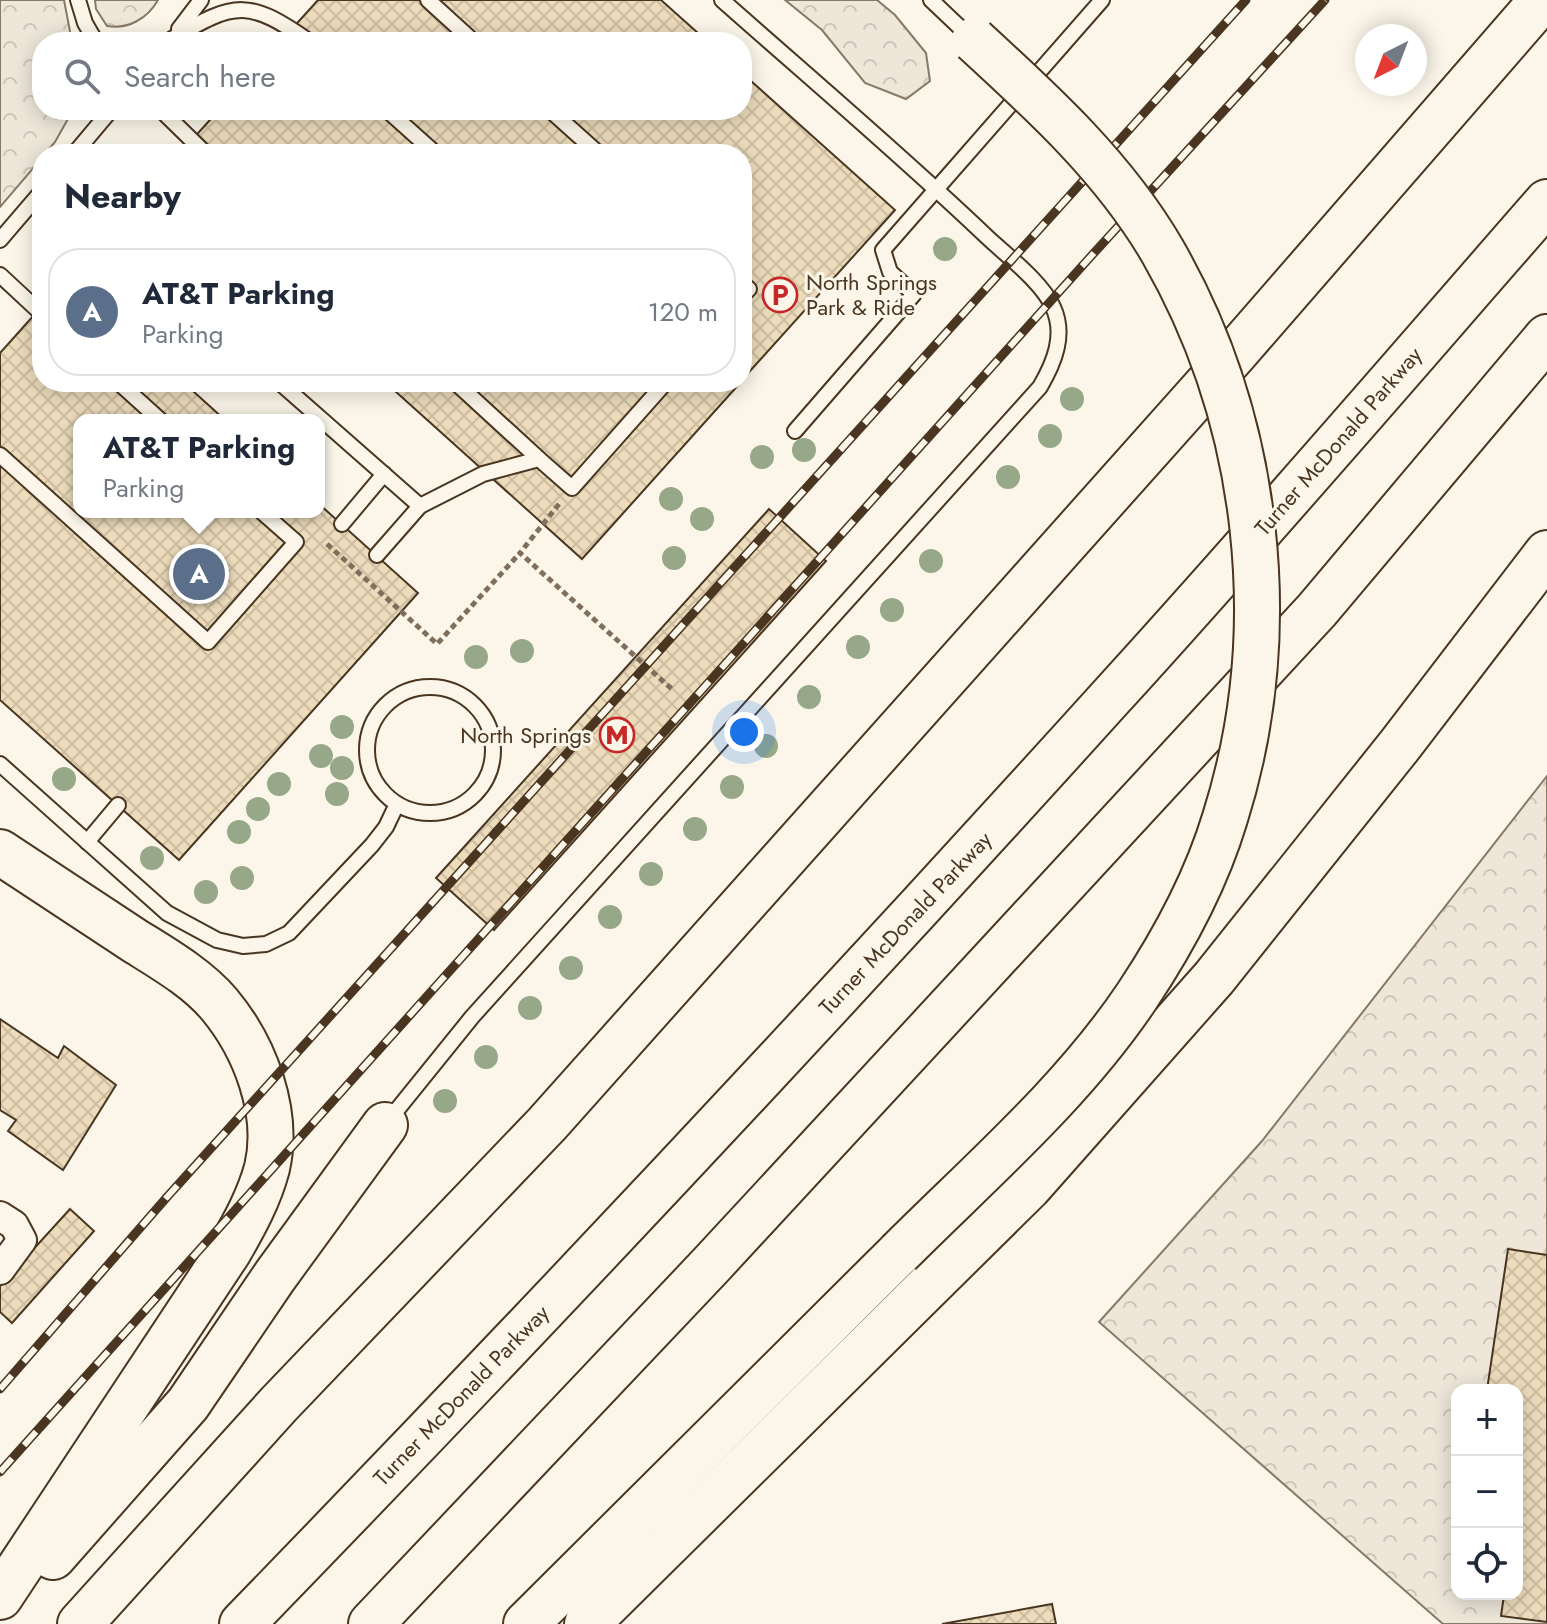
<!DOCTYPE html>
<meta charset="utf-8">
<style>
:root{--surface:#fff;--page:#f6f6f7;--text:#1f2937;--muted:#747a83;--line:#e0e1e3;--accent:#c62828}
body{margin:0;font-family:Jost,sans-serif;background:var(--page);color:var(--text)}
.controls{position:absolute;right:24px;bottom:24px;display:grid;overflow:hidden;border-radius:16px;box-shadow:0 4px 20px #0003}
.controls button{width:72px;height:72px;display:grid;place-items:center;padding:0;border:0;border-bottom:2px solid var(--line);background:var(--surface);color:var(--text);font:40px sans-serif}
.compass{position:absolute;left:1355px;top:24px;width:72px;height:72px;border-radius:50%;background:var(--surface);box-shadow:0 4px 20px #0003;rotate:222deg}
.you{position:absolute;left:744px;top:732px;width:28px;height:28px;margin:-20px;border:6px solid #fff;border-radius:50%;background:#1a73e8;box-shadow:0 0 0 12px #1a73e833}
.badge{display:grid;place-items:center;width:52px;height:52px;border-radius:50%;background:var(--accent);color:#fff;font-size:26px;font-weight:700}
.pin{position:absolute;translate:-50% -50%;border:4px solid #fff;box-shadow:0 2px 8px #0006}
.popup{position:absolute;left:73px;top:414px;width:252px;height:104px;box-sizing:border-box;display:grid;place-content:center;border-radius:16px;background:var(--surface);filter:drop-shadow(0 2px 6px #0005);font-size:26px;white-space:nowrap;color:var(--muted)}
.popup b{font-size:30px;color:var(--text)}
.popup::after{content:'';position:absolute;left:50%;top:100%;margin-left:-16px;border:16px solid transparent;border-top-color:var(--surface)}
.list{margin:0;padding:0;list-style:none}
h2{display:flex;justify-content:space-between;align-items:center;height:104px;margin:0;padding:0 32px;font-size:34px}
h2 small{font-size:26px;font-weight:400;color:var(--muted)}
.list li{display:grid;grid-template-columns:52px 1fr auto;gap:24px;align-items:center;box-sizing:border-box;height:128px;margin:0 16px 16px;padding:0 16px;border:2px solid var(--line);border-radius:32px}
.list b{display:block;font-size:30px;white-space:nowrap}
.list p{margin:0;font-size:26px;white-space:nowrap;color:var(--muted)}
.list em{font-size:26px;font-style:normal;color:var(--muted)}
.icon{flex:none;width:44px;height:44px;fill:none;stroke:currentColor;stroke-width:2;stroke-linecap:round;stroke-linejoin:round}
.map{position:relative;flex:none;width:1547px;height:1624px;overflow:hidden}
.search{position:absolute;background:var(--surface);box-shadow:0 4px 20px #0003;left:32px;top:32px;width:720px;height:88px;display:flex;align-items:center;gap:20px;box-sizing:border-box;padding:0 28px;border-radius:32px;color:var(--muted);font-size:30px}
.panel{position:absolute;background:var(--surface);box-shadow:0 4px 20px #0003;left:32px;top:144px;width:720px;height:248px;border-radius:32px}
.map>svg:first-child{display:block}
.forest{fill:url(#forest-crowns);stroke:#887966;stroke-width:2;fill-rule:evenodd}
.building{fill:url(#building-cross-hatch);stroke:#4a3520;stroke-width:2}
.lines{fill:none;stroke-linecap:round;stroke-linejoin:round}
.lane-casing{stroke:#4a3520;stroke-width:18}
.street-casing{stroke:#4a3520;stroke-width:32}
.highway-casing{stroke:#4a3520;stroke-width:48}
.path{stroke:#7f6f5c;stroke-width:5;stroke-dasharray:6 4;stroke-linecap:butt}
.lane{stroke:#fbf6e9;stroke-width:14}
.street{stroke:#fbf6e9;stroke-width:28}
.highway{stroke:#fbf6e9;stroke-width:44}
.rail-casing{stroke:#4a3520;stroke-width:9}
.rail{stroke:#fbf6e9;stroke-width:6;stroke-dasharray:18;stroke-linecap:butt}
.highway-bridge-casing{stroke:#4a3520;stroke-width:48;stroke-linecap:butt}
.highway-bridge{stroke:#fbf6e9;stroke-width:44}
.tree{fill:#96a887}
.labels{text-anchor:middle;stroke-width:6;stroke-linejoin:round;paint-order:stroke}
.poi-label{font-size:22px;fill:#4a3520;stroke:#fbf6e9;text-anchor:start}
.street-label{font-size:22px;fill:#4a3520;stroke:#fbf6e9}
</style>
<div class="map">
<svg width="1547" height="1624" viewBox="0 0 1547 1624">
<defs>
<pattern id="forest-crowns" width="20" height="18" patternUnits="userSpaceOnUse" patternTransform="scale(2)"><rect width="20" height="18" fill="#ede6d9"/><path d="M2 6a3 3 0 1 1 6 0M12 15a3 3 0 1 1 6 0" fill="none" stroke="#cdc6ba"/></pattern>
<pattern id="building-cross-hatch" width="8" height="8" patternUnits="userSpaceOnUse" patternTransform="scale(2)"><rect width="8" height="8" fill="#ecdcbc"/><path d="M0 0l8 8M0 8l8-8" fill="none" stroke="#ccbda1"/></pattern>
</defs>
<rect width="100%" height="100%" fill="#fbf6e9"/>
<!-- forest -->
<g class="forest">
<polygon points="0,0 64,0 72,42 42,42 42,110 73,110 55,142 45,154 42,154 42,158 0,207"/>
<path d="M95 0H158C148 18 128 30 107 26L96 9Z"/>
<polygon points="785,0 877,0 895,15 926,53 930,81 906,99 865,83 822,30"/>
<path d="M1547 776V1624H1443L1099 1322 1262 1141ZM1457 1390H1517V1594H1457Z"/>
</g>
<!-- building -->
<g class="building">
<polygon points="318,0 661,0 708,42 280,42"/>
<polygon points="742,73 895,210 742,380 742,154 179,154 219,110 742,110"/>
<polygon points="42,306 42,382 183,382 225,420 79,420 79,512 319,512 319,504 418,593 179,860 0,700 0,353"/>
<polygon points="385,382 741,382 582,559"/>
<polygon points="769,509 826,561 494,930 436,878"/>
<polygon points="0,1019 58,1058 64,1046 116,1085 63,1170 8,1131 16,1120 0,1110"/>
<polygon points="70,1209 94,1231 12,1323 0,1312 0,1286"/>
<polygon points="1508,1249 1547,1255 1547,1622 1501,1616 1504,1595 1497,1594 1517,1594 1517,1390 1487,1390"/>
<polygon points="1052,1604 1056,1624 942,1624"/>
</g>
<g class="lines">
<!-- lane casing -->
<g class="lane-casing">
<g id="lane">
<polyline points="78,0 85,23 96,42"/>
<polyline points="428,0 474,42"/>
<polyline points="931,0 970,37"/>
<polyline points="179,29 201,0"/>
<path d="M172 39C236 0 250 0 310 42"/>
<polyline points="161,110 206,154"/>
<polyline points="387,110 436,154"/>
<polyline points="550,110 599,154"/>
<polyline points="74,154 111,110"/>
<polyline points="0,240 42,191"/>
<polyline points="0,275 42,314"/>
<polyline points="742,283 749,289 742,296"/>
<polyline points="118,382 160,420"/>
<polyline points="279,382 420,506"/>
<polyline points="455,382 539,459"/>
<polyline points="795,431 914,294 890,272 883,250 1102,0"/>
<polyline points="0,455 208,642 296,542 262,512"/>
<polyline points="342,524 384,474"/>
<polyline points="377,555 420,506 483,474 539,459 572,488 666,382"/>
<circle cx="430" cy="750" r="63"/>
<polyline points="0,764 167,913 217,940 243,946 266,944 289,933 372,845 386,827 397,804"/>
<polyline points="87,842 118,805"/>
<path d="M388 1121 472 1017 1040 387C1054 363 1066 335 1053 307 1042 282 1006 255 986 236 901 155 810 78 722 0"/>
</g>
</g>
<!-- street casing -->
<g class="street-casing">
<polyline id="street" points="0,1216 14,1225 22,1240 0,1270"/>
</g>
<!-- highway casing -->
<g class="highway-casing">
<g id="highway">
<path d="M0 852C44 881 88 910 132 939 162 958 196 977 219 1004 255 1047 280 1112 267 1168 259 1198 244 1225 229 1251L0 1597"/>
<polyline points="53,1557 188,1404 275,1276 385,1125"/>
<polyline points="80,1624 279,1404 547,1124 1236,352 1542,0"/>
<path d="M242 1624C537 1320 827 1011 1111 697 1259 535 1402 368 1547 202"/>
<polyline points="371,1624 711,1265 1317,610 1547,337"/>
<polyline points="526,1624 899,1253"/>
<polyline points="587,1624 1029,1187 1214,978 1400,745 1547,553"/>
</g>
</g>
<!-- path -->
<g class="path">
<polyline points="559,504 520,553 674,691"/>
<polyline points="327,544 437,644 520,553"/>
</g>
<!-- lane -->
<use href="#lane" class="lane"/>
<!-- street -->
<use href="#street" class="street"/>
<!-- highway -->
<use href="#highway" class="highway"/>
<!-- rail casing -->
<g class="rail-casing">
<g id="rail">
<polyline points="0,1389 167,1197 1246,0"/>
<polyline points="0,1472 1093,254 1325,0"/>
</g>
</g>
<!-- rail -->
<use href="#rail" class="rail"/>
<!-- highway-bridge casing -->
<g class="highway-bridge-casing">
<path id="highway-bridge" d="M899 1253C981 1171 1072 1093 1137 996 1173 942 1206 881 1225 818 1284 631 1260 421 1163 252 1115 169 1044 104 974 40"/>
</g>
<!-- highway-bridge -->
<use href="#highway-bridge" class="highway-bridge"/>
</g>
<!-- trees -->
<g class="tree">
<circle cx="945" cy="249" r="12"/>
<circle cx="1072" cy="399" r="12"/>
<circle cx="1050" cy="436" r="12"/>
<circle cx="804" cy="450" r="12"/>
<circle cx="762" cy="457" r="12"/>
<circle cx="1008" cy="477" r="12"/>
<circle cx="671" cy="499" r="12"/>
<circle cx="702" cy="519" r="12"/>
<circle cx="674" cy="558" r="12"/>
<circle cx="931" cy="561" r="12"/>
<circle cx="892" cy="610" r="12"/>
<circle cx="858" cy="647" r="12"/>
<circle cx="522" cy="651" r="12"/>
<circle cx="476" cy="657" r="12"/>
<circle cx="809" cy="697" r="12"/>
<circle cx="342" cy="727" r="12"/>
<circle cx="766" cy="746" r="12"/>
<circle cx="321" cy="756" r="12"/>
<circle cx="342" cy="768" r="12"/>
<circle cx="64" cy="779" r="12"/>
<circle cx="279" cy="784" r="12"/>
<circle cx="732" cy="787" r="12"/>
<circle cx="337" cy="794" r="12"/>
<circle cx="258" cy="809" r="12"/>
<circle cx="695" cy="829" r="12"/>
<circle cx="239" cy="832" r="12"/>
<circle cx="152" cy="858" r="12"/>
<circle cx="651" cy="874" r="12"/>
<circle cx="242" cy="878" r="12"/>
<circle cx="206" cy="892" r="12"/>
<circle cx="610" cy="917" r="12"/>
<circle cx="571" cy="968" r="12"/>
<circle cx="530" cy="1008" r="12"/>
<circle cx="486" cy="1057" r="12"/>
<circle cx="445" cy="1101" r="12"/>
</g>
<!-- icons -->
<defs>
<g id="parking-ring" transform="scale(1.8)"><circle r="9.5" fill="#fbf6e9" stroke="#c62828" stroke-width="1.5"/><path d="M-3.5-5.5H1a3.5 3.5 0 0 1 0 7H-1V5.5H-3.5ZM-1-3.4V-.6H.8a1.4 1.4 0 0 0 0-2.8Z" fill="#c62828"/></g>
<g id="metro-ring" transform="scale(1.8)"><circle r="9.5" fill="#fbf6e9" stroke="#c62828" stroke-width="1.5"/><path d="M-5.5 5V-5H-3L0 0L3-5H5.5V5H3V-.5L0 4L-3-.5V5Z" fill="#c62828"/></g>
</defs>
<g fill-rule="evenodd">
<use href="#parking-ring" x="780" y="295"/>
<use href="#metro-ring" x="617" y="735"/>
</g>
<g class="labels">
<!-- poi labels -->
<g class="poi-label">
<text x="806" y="290">North Springs<tspan x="806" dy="25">Park &amp; Ride</tspan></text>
<text x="591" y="743" text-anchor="end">North Springs</text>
</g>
<!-- street labels -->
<g class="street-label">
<text transform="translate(1338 441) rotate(-49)" y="8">Turner McDonald Parkway</text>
<text transform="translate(905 923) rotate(-47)" y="8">Turner McDonald Parkway</text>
<text transform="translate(461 1395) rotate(-46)" y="8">Turner McDonald Parkway</text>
</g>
</g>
</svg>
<div class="controls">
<button>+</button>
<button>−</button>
<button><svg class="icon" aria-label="locate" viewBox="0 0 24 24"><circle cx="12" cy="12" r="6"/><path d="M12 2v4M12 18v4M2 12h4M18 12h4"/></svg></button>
</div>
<svg class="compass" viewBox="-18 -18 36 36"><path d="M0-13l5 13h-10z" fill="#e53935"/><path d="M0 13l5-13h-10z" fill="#747a83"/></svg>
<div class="you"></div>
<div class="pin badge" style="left:199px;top:574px;background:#5c6f8a">A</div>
<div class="popup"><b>AT&amp;T Parking</b>Parking</div>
<div class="search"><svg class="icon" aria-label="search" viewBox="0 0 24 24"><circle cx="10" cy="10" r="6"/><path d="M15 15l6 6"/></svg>Search here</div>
<section class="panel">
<h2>Nearby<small></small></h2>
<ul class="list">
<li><span class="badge" style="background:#5c6f8a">A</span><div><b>AT&amp;T Parking</b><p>Parking</p></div><em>120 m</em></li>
</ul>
</section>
</div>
